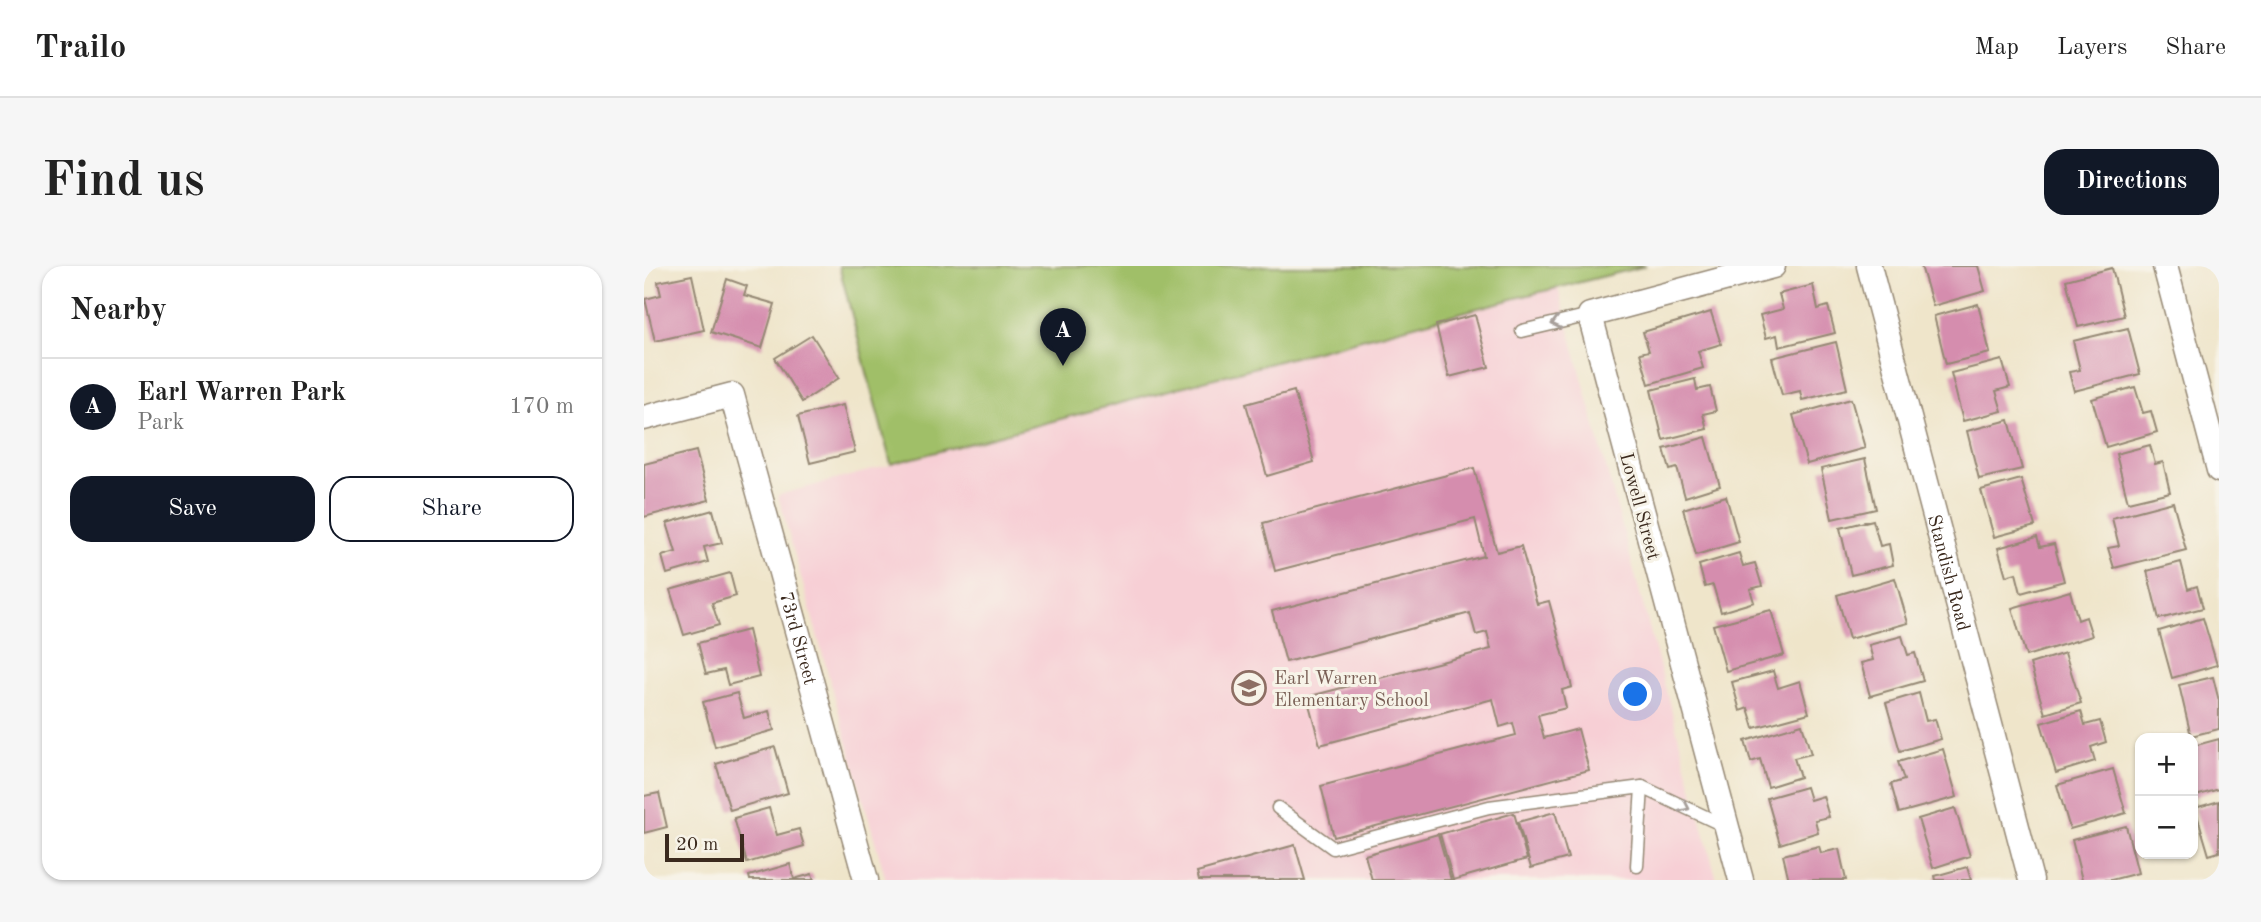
<!DOCTYPE html>
<meta charset="utf-8">
<style>
:root{--surface:#fff;--page:#f6f6f6;--text:#222;--muted:#767676;--line:#e0e0e0;--accent:#111827}
body{margin:0;font-family:"Old Standard TT",serif;background:var(--page);color:var(--text)}
.controls{position:absolute;right:21px;bottom:21px;display:grid;overflow:hidden;border-radius:14px;box-shadow:0 2px 5px #0004}
.controls button{width:63px;height:63px;display:grid;place-items:center;padding:0;border:0;border-bottom:2px solid var(--line);background:var(--surface);color:var(--text);font:35px sans-serif}
.scale{position:absolute;left:21px;bottom:18px;width:79px;box-sizing:border-box;padding-left:7px;border:4px solid #3b2a1e;border-top:0;font-size:19px;line-height:24px;white-space:nowrap;color:#3b2a1e;-webkit-text-stroke:5px #f7f3e8;paint-order:stroke}
.you{position:absolute;left:992px;top:429px;width:24px;height:24px;margin:-18px;border:5px solid #fff;border-radius:50%;background:#1a73e8;box-shadow:0 0 0 10px #1a73e833}
.badge{display:grid;place-items:center;width:46px;height:46px;border-radius:50%;background:var(--accent);color:#fff;font-size:23px;font-weight:700}
.pin{position:absolute;translate:-50% -58px;filter:drop-shadow(0 2px 4px #0008)}
.pin::after{content:'';position:absolute;top:37px;width:24px;height:21px;background:inherit;clip-path:polygon(0 0,100% 0,50% 100%)}
.list{margin:0;padding:0;list-style:none}
h2{display:flex;justify-content:space-between;align-items:center;height:91px;margin:0;padding:0 28px;font-size:30px}
h2 small{font-size:23px;font-weight:400;color:var(--muted)}
.list li{display:grid;grid-template-columns:46px 1fr auto;gap:21px;align-items:center;box-sizing:border-box;height:98px;padding:0 28px;border-top:2px solid var(--line)}
.list b{display:block;font-size:26px;white-space:nowrap}
.list p{margin:0;font-size:23px;white-space:nowrap;color:var(--muted)}
.list em{font-size:23px;font-style:normal;color:var(--muted)}
.actions{display:flex;gap:14px;padding:21px 28px}
.actions a{flex:1;padding:16px 0;border:2px solid var(--accent);border-radius:21px;text-align:center;font-size:24px;color:var(--accent)}
.actions .main{background:var(--accent);color:#fff}
.map{position:relative;flex:none;width:1575px;height:614px;overflow:hidden;border-radius:21px}
header{display:flex;align-items:center;gap:42px;box-sizing:border-box;height:98px;padding:0 35px;background:var(--surface);border-bottom:2px solid var(--line)}
header strong{font-size:33px}
nav{display:flex;gap:38px;margin-inline-start:auto;font-size:24px}
.intro{display:flex;align-items:center;justify-content:space-between;box-sizing:border-box;height:168px;padding:0 42px}
h1{margin:0;font-size:49px}
.button{padding:18px 32px;border-radius:21px;background:var(--accent);color:#fff;font-size:24px;font-weight:700}
main{display:flex;gap:42px;padding:0 42px}
aside{flex:1;background:var(--surface);border-radius:21px;box-shadow:0 2px 5px #0004}
.map>svg:first-child{display:block}
.built{fill:#f7cfd5}
.green{fill:#a0bf67;stroke:#6e7442;stroke-width:2}
.building{fill:#d58dae}
.lines{fill:none;stroke-linecap:round;stroke-linejoin:round}
.lane-casing{stroke:#958874;stroke-width:15}
.street-casing{stroke:#958874;stroke-width:27}
.lane{stroke:#fff;stroke-width:12}
.street{stroke:#fff;stroke-width:24}
.oneway{stroke:#a79f9a}
.labels{text-anchor:middle;stroke-width:6;stroke-linejoin:round;paint-order:stroke}
.street-label{font-size:19px;fill:#3b2a1e;stroke:#f7f3e8}
.education-label{font-size:19px;fill:#785e54;stroke:#f7f3e8;text-anchor:start}
</style>
<header>
<strong>Trailo</strong>
<nav><a>Map</a><a>Layers</a><a>Share</a></nav>
</header>
<div class="intro"><h1>Find us</h1><a class="button">Directions</a></div>
<main>
<aside>
<h2>Nearby<small></small></h2>
<ul class="list">
<li><span class="badge">A</span><div><b>Earl Warren Park</b><p>Park</p></div><em>170 m</em></li>
</ul>
<div class="actions"><a class="main">Save</a><a>Share</a></div>
</aside>
<div class="map">
<svg width="1575" height="614" viewBox="0 0 1575 614">
<rect width="100%" height="100%" fill="#f7f3e8"/>
<filter id="ink" filterUnits="userSpaceOnUse"><feTurbulence type="fractalNoise" baseFrequency=".0143" numOctaves="2"/><feDisplacementMap in="SourceGraphic" scale="14" xChannelSelector="R" yChannelSelector="G"/><feConvolveMatrix kernelMatrix="1 2 1 2 8 2 1 2 1" color-interpolation-filters="sRGB"/></filter>
<filter id="wash" filterUnits="userSpaceOnUse"><feTurbulence type="fractalNoise" baseFrequency=".00686" numOctaves="4" result="noise"/><feDisplacementMap in="SourceGraphic" scale="28" xChannelSelector="R" yChannelSelector="G"/><feGaussianBlur stdDeviation="1.57" result="paint"/><feColorMatrix in="noise" values="0 0 0 0 0 0 0 0 0 0 0 0 0 0 0 0 0 1.4 0 .05"/><feComposite in="paint" operator="in"/></filter>
<g filter="url(#wash)">
<rect width="100%" height="100%" fill="#efe5ca"/>
<!-- built -->
<polygon class="built" points="914,22 1073,614 242,614 134,229"/>
<!-- green -->
<polygon class="green" points="195,0 1002,0 872,32 247,198"/>
<g id="blocks">
<!-- building -->
<g class="building">
<polygon points="1277,0 1334,0 1341,25 1289,40"/>
<polygon points="1468,2 1480,50 1434,61 1422,14"/>
<polygon points="48,9 60,64 11,75 1,33 17,29 14,16"/>
<polygon points="83,13 103,20 100,29 131,38 118,82 67,66"/>
<polygon points="1169,19 1174,43 1184,40 1191,67 1135,81 1133,69 1122,72 1116,49 1139,43 1135,28"/>
<polygon points="1334,38 1346,87 1302,98 1290,50"/>
<polygon points="1067,46 1077,78 1054,85 1059,102 1005,118 996,87 1005,85 999,66"/>
<polygon points="831,49 845,101 805,111 792,59"/>
<polygon points="1484,62 1496,108 1430,125 1425,106 1436,104 1429,75"/>
<polygon points="168,69 195,112 158,136 131,92"/>
<polygon points="1192,76 1203,123 1158,134 1156,125 1138,129 1128,92"/>
<polygon points="1358,94 1366,121 1352,125 1358,145 1319,155 1307,107"/>
<polygon points="1051,113 1053,124 1066,121 1072,145 1059,148 1063,163 1019,174 1007,124"/>
<polygon points="1491,121 1499,147 1507,145 1513,166 1462,181 1448,133"/>
<polygon points="650,125 670,196 623,210 602,138"/>
<polygon points="1207,133 1221,182 1163,198 1149,149"/>
<polygon points="199,139 211,186 166,197 154,150"/>
<polygon points="1365,154 1378,203 1335,213 1323,165"/>
<polygon points="1062,171 1076,220 1041,231 1033,202 1026,204 1020,183"/>
<polygon points="1506,179 1511,198 1519,196 1526,226 1484,236 1472,188"/>
<polygon points="52,185 65,234 0,251 0,198"/>
<polygon points="1221,193 1232,243 1188,253 1177,203"/>
<polygon points="830,202 853,286 877,280 893,338 905,335 928,421 918,424 922,442 894,449 900,472 934,463 945,504 690,571 677,520 872,469 869,457 856,461 849,433 676,479 663,431 847,383 843,366 832,369 826,347 642,396 628,345 840,290 831,253 631,305 619,257"/>
<polygon points="1377,213 1391,260 1350,271 1337,224"/>
<polygon points="1082,230 1095,276 1052,289 1039,243"/>
<polygon points="1529,236 1542,284 1470,302 1464,282 1475,280 1468,252"/>
<polygon points="69,244 78,277 60,281 64,296 23,308 18,290 32,286 23,257"/>
<polygon points="1229,254 1236,280 1245,278 1249,299 1207,309 1196,262"/>
<polygon points="1393,271 1396,281 1410,278 1420,315 1377,327 1372,307 1362,310 1354,282"/>
<polygon points="1095,287 1099,300 1111,297 1118,320 1106,323 1110,336 1077,346 1069,319 1061,321 1055,299"/>
<polygon points="1537,296 1544,323 1553,320 1559,342 1515,353 1503,305"/>
<polygon points="86,307 92,330 68,337 75,359 40,369 26,324"/>
<polygon points="1251,312 1264,357 1205,373 1193,329"/>
<polygon points="1426,325 1434,354 1442,351 1448,370 1382,390 1368,342"/>
<polygon points="1127,344 1140,389 1082,405 1069,359"/>
<polygon points="1559,352 1573,399 1528,412 1515,365"/>
<polygon points="104,364 115,411 84,419 80,404 62,408 54,377"/>
<polygon points="1258,370 1264,389 1271,387 1279,415 1226,430 1217,397 1229,394 1225,379"/>
<polygon points="1421,387 1437,437 1401,448 1386,398"/>
<polygon points="1129,405 1134,422 1156,415 1165,447 1110,462 1104,442 1096,445 1088,416"/>
<polygon points="1569,411 1575,435 1575,463 1547,470 1535,419"/>
<polygon points="93,427 100,452 125,445 130,464 71,481 59,436"/>
<polygon points="1275,427 1282,455 1291,453 1297,473 1256,485 1242,437"/>
<polygon points="1437,445 1441,459 1456,455 1462,476 1447,481 1451,495 1412,507 1397,457"/>
<polygon points="1158,458 1167,488 1150,492 1156,511 1124,521 1116,493 1107,496 1101,475"/>
<polygon points="1575,473 1575,523 1549,531 1549,480"/>
<polygon points="131,481 144,527 86,544 72,498"/>
<polygon points="1299,483 1313,531 1255,547 1247,518 1260,514 1254,496"/>
<polygon points="1469,503 1482,547 1426,563 1413,519"/>
<polygon points="1162,521 1166,534 1179,530 1185,551 1171,554 1174,566 1136,578 1123,532"/>
<polygon points="15,527 23,561 0,567 0,530"/>
<polygon points="1575,535 1575,586 1565,589 1551,542"/>
<polygon points="125,542 133,569 155,563 160,580 103,597 90,552"/>
<polygon points="1311,542 1326,590 1289,602 1274,553"/>
<polygon points="911,546 924,592 887,602 874,556"/>
<polygon points="870,547 883,593 809,614 796,568"/>
<polygon points="1482,560 1494,607 1467,614 1438,614 1428,574"/>
<polygon points="794,568 807,614 728,614 721,589"/>
<polygon points="651,579 661,614 555,614 553,606"/>
<polygon points="1175,580 1177,587 1195,583 1202,614 1145,614 1139,589"/>
<polygon points="146,598 150,613 168,608 170,614 106,614 105,610"/>
<polygon points="1323,601 1327,614 1292,614 1291,610"/>
</g>
</g>
</g>
<g filter="url(#ink)">
<use href="#blocks" fill-opacity="0" stroke="#958874" stroke-width="2"/>
<g class="lines">
<!-- lane casing -->
<g class="lane-casing">
<g id="lane">
<polyline points="878,65 946,49"/>
<polyline points="634,542 689,582 845,541 998,521 1083,561"/>
<polyline points="993,600 998,521"/>
</g>
</g>
<!-- street casing -->
<g class="street-casing">
<g id="street">
<path id="s1" d="M1225 0 1387 614"/>
<polyline points="1521,0 1575,204"/>
<path id="s2" d="M0 152 88 129 222 614"/>
<polyline points="1097,614 946,49 1129,0"/>
</g>
</g>
<!-- lane -->
<use href="#lane" class="lane"/>
<!-- street -->
<use href="#street" class="street"/>
</g>
<!-- one-way arrows -->
<defs><path id="oneway-chevron" d="M-2-3.5L2.5 0L-2 3.5" fill="none" stroke-width="1.6" stroke-linecap="round" stroke-linejoin="round" transform="scale(1.75)"/></defs>
<g class="oneway">
<use href="#oneway-chevron" transform="translate(912 57) rotate(166)"/>
<use href="#oneway-chevron" transform="translate(1041 541) rotate(25)"/>
</g>
</g>
<!-- icons -->
<defs>
<g id="school-ring" transform="scale(1.75)"><circle r="9.5" fill="#f7f3e8" stroke="#8d6e63" stroke-width="1.5"/><path d="M0-5L7-2L0 1L-7-2ZM-4 1L0 2.5L4 1V4Q0 6-4 4Z" fill="#8d6e63"/></g>
</defs>
<g fill-rule="evenodd">
<use href="#school-ring" x="605" y="422"/>
</g>
<g class="labels">
<!-- street labels -->
<g class="street-label">
<text transform="translate(997 240) rotate(75)" y="7">Lowell Street</text>
<text dy="7" stroke="none"><textPath href="#s1" startOffset="317">Standish Road</textPath></text>
<text dy="7" stroke="none"><textPath href="#s2" startOffset="343">73rd Street</textPath></text>
</g>
<!-- education labels -->
<g class="education-label">
<text x="630" y="418">Earl Warren<tspan x="630" dy="22">Elementary School</tspan></text>
</g>
</g>
</svg>
<div class="controls">
<button>+</button>
<button>−</button>
</div>
<div class="scale">20 m</div>
<div class="you"></div>
<div class="pin badge" style="left:419px;top:100px">A</div>
</div>
</main>
